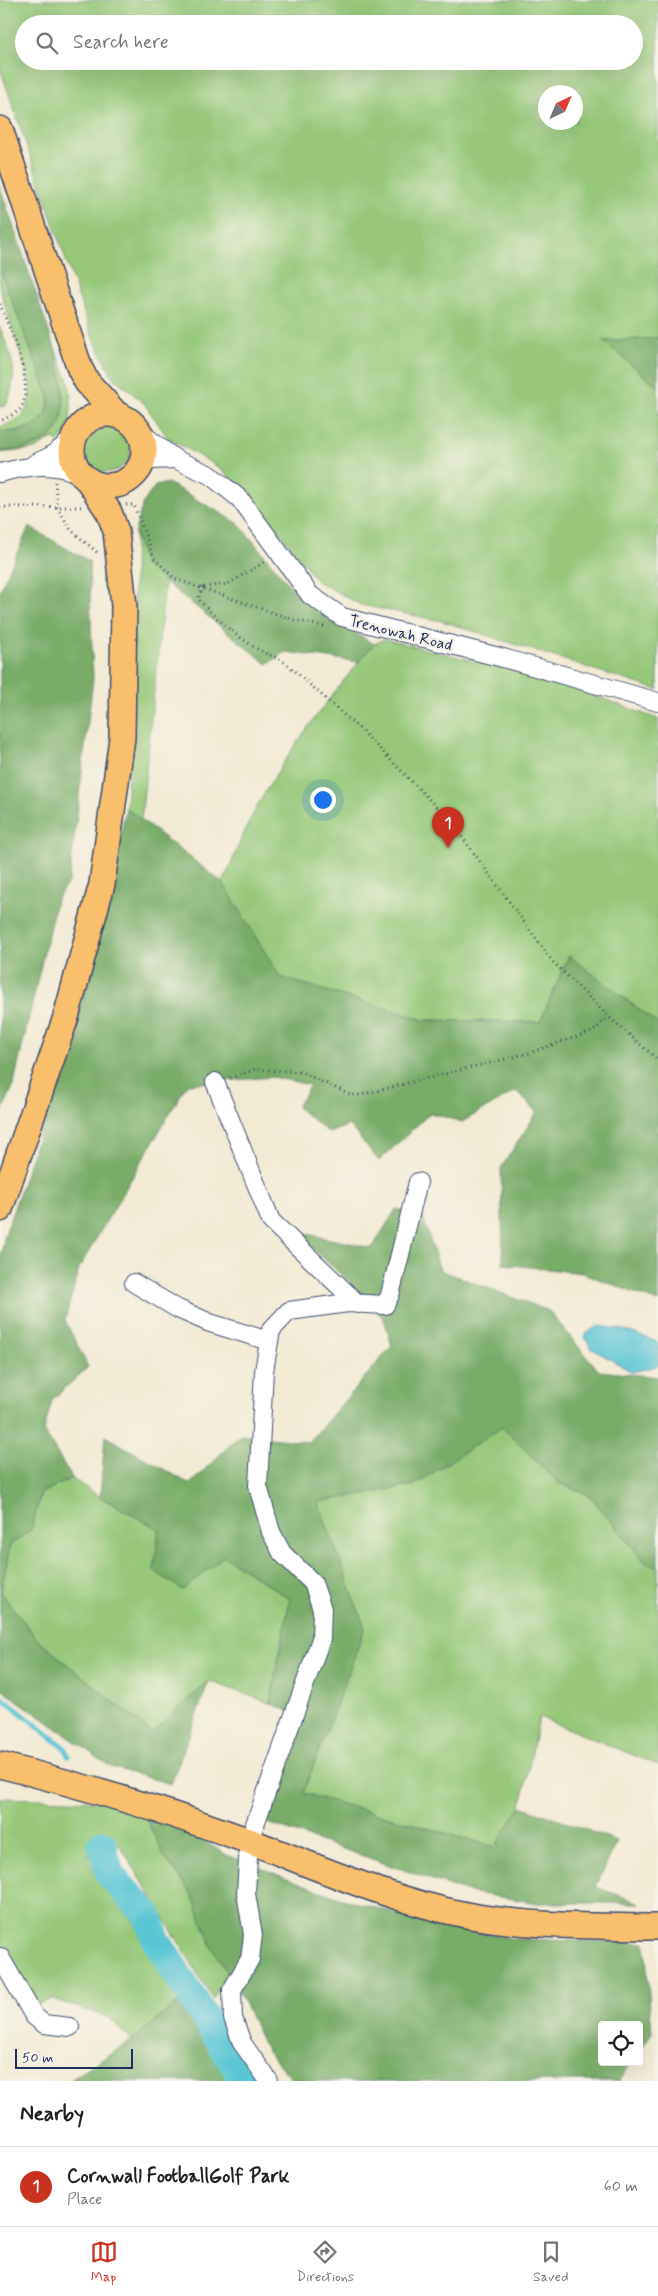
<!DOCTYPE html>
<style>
:root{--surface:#fff;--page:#f6f6f6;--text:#202124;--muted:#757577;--line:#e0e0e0;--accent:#c8321e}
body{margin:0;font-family:Mynerve,sans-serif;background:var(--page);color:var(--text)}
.controls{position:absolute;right:15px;bottom:15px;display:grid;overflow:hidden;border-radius:5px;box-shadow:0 5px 20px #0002}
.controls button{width:45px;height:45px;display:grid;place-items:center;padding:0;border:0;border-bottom:1px solid var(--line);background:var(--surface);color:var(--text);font:25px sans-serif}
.compass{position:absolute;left:538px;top:85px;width:45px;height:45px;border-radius:50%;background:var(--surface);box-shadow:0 5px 20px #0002;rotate:44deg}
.scale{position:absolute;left:15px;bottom:12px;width:118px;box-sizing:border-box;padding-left:5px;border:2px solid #1b2f5e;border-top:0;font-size:14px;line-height:18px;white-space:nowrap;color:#1b2f5e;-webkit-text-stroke:4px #f7f3e8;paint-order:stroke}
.you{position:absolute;left:322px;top:799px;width:18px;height:18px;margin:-12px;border:4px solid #fff;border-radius:50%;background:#1a73e8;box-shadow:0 0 0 8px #1a73e833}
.badge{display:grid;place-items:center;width:32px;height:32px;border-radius:50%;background:var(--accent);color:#fff;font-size:16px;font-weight:700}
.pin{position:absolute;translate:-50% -41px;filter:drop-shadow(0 1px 2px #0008)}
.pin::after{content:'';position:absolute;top:26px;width:18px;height:15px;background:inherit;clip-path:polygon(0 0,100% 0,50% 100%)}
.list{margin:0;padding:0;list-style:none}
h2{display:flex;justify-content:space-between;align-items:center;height:65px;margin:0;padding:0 20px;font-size:21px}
h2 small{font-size:16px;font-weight:400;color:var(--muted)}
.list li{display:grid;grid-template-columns:32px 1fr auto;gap:15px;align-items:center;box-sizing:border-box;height:80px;padding:0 20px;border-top:1px solid var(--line)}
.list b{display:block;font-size:19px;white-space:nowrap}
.list p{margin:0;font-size:16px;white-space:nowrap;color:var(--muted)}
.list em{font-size:16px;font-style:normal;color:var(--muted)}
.icon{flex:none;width:28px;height:28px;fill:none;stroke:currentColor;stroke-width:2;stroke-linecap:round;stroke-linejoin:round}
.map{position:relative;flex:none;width:658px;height:2081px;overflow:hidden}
.search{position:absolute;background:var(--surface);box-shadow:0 5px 20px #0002;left:15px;right:15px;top:15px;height:55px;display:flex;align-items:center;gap:12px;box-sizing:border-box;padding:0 18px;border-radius:28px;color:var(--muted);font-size:19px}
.sheet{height:145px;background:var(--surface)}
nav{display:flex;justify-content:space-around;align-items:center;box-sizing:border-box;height:70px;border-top:1px solid var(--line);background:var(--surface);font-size:14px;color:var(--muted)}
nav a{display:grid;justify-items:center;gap:2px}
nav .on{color:var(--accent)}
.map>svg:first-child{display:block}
.green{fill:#96c878;stroke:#587c6b;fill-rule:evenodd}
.forest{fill:#78ac68;stroke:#4a6e63}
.water{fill:#5ac6d4;stroke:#3a7a99}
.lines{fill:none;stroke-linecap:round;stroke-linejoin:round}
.stream{stroke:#5ac6d4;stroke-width:5}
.river{stroke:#5ac6d4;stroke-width:29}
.minor-casing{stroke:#3b4b70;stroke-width:20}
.highway-casing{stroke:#3b4b70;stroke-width:28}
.path{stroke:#3b4b70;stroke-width:3;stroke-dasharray:1 4;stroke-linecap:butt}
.minor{stroke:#fff;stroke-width:18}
.highway{stroke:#f9bf6d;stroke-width:25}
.labels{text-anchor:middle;stroke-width:5;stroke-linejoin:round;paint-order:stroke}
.street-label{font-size:16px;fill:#1b2f5e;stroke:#f7f3e8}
</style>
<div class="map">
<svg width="658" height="2081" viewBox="0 0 658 2081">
<rect width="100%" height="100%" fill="#f7f3e8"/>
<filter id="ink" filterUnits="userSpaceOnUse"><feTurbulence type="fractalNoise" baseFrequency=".02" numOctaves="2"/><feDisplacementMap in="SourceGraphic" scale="10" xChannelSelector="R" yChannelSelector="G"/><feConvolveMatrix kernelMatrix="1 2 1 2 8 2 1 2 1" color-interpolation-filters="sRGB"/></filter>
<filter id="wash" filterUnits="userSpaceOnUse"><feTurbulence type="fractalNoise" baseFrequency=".0096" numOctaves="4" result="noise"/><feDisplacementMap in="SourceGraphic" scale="20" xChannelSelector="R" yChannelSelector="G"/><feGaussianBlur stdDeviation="1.12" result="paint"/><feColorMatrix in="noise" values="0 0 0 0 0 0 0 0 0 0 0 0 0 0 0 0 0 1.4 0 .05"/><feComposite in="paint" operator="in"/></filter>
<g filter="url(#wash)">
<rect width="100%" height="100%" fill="#f2ead4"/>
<!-- green -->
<g class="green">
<path d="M0 0H658V338L604 341 658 387V690L442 621 361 605 317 581 251 495 215 465 168 438 144 403 112 376 92 336 0 68ZM24 24H634V61H24ZM546 92H576V122H546Z"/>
<path d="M0 270 49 397C50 425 26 430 3 432H0V427C24 419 31 410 30 384L0 289Z"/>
<path d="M0 327C12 360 20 371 6 406L0 407Z"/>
<path d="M53 343 65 374 68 377C71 397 76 428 57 442L53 438 35 449 0 453V451H13L63 415V384Z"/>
<circle cx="107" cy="448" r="24"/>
<polygon points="135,531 144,565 165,582 141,820 126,808 131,728"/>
<path d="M384 639 549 679 658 719V1024L569 956 540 1022 424 1020 280 977 223 883C233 860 242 835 254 812 287 751 329 697 374 644Z"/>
<polygon points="502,1427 558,1483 589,1495 647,1564 658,1568 658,1765 539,1717 521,1806 495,1847 303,1793 365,1628 318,1502 414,1485"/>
<polygon points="72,1478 100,1497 159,1529 154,1571 224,1556 290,1599 270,1703 209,1681 152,1733 40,1642 1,1593 10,1545 31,1530 41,1493"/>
<polygon points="0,1798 138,1802 165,1858 192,1894 211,1945 227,1970 213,1999 122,1848 103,1832 92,1838 94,1850 89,1856 185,1997 132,2040 108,2017 52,1999 38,2005 0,1946"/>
</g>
<!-- forest -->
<g class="forest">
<path d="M0 187C13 224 25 262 38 299 47 326 58 354 62 383 64 397 65 416 58 428 48 446 18 451 0 451V432C23 433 50 425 49 397L0 270Z"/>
<polygon points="658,338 658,387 603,341"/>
<polygon points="168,483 238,523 304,603 374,644 358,662 286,652 267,664 144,565 135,531 143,503 155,486"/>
<polygon points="29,527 89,561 93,679 69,881 56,900 13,1087 0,1116 0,590"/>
<polygon points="126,808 223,883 280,977 424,1020 540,1022 569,956 658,1024 658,1302 583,1273 503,1264 501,1168 537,1112 516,1091 462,1122 430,1113 379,1161 349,1125 329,1133 297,1107 310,1085 272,1077 187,1084 79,1268 65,1320 88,1367 52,1400 44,1431 72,1478 41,1493 31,1530 10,1545 1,1593 40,1642 152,1733 209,1681 171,1784 111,1767 0,1688 0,1261 5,1235 71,1040 100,933"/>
<polygon points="396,1209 422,1215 440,1270 549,1311 599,1371 658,1377 658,1568 647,1564 589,1495 558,1483 502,1427 414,1485 318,1502 365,1628 303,1793 495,1847 521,1806 617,1841 596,1887 640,1903 538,1903 468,1892 267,1823 282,1787 302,1717 270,1703 290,1599 224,1556 183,1590 154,1571 159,1529 100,1497 105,1436 190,1484 240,1435 309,1442 392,1346 384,1319 356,1288 293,1231 372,1248"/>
<polygon points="138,1802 227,1855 339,1898 445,1926 515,1939 645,1943 652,2033 639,2052 639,2025 602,2025 602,2062 632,2062 619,2081 294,2081 266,2050 242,1998 211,1945 192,1894 164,1856"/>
<polygon points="185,1997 248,2081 69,2081 132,2040"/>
</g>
<!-- water -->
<polygon class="water" points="599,1326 624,1330 658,1342 658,1366 632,1372 591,1348 585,1337 587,1332"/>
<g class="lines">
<!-- stream -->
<polyline class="stream" points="0,1696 66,1749 68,1756"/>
<!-- river -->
<polyline class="river" points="102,1844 110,1875 147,1914 156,1940 238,2071 248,2081"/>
</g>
</g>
<g filter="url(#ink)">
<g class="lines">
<!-- minor casing -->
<g class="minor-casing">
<g id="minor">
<polyline points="141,433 175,459 210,475 240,499 310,595 342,617 503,658 658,702"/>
<polyline points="34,464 51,456 74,438"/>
<polyline points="142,464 151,460 175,459"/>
<path d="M0 473C29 465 54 462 82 475"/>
<polyline points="215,1082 271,1221 358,1304"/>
<polyline points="134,1283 178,1309 210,1323 269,1341"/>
<polyline points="0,1957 34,2016 44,2024 70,2027"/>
<polyline points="269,2081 242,2043 233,2018 232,1990 250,1959 253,1935 246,1893 249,1841 321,1639 322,1609 313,1583 282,1553 271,1532 258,1486 264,1371 271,1330 289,1311 348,1303 385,1305 390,1295 418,1182"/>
</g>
</g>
<!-- highway casing -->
<g class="highway-casing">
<g id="highway">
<polyline points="0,129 80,369 87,382 116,414"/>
<circle cx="108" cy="450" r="36"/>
<polyline points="0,1209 66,1017 102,884 122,738 124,606 116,531 109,512 88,480"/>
<path d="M0 1765C84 1786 167 1811 249 1841 320 1868 391 1900 466 1915 530 1927 594 1926 658 1927"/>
</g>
</g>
<!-- path -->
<g class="path">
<path d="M0 304C9 329 37 385 20 409 16 414 6 418 0 421"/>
<polyline points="55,482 57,507 71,530 99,554"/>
<polyline points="126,505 134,505 154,558 175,579 294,620 327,627"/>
<polyline points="0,507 82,507"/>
<path d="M203 587 198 599C215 618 238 638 261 651 270 656 280 658 288 665L363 732 427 797 460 834 553 962 608 1016 658 1060"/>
<polyline points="204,587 228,584 266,561"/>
<polyline points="230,1078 256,1069 301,1072 351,1095 360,1095 529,1053 594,1031 608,1016"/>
</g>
<!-- minor -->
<use href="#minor" class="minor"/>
<!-- highway -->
<use href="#highway" class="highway"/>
</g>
</g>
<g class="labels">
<!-- street labels -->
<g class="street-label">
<text transform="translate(401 632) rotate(14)" y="6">Trenowah Road</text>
</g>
</g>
</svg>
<div class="controls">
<button><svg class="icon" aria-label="locate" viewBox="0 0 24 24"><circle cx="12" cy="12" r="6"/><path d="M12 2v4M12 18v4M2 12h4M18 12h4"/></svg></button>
</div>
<svg class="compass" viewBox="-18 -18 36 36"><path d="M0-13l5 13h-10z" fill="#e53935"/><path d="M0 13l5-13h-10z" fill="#757577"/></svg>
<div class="scale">50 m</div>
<div class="you"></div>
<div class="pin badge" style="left:448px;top:848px">1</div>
<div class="search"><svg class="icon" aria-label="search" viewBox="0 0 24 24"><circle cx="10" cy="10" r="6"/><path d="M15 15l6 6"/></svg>Search here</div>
</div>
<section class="sheet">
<h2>Nearby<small></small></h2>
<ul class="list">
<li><span class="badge">1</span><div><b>Cornwall FootballGolf Park</b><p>Place</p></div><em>60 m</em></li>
</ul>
</section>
<nav>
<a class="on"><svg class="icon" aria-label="map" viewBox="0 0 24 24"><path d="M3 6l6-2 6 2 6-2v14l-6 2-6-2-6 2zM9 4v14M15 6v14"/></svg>Map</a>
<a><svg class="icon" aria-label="directions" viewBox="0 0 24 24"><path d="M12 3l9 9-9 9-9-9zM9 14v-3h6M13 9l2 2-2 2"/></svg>Directions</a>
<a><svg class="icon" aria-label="saved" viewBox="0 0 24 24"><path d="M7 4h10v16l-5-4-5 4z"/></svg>Saved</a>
</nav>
